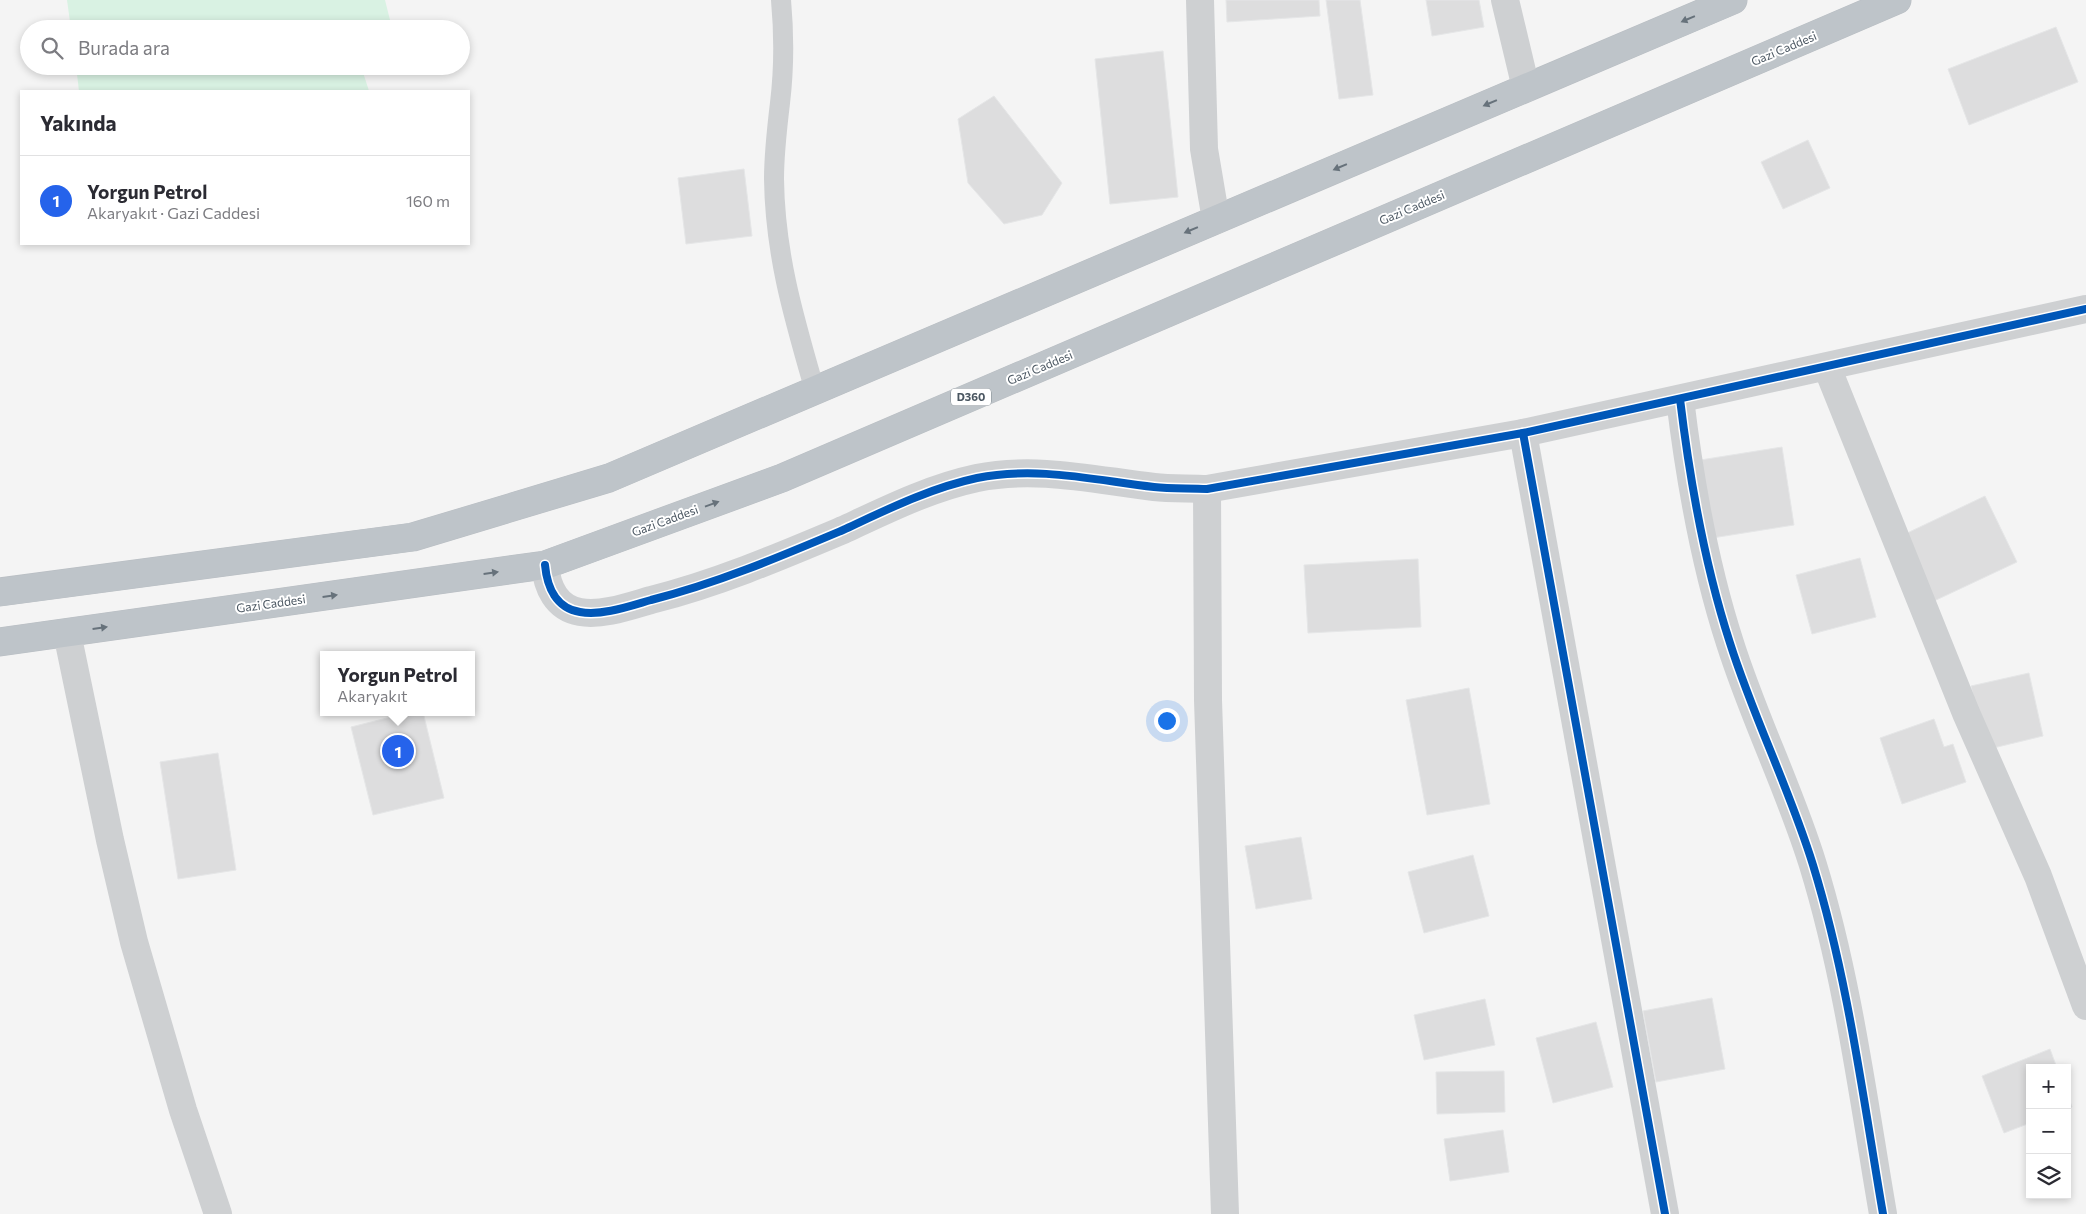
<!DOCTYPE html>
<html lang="tr">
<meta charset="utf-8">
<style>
:root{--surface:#fff;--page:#f7f7f7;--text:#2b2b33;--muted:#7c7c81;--line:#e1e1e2;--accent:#2563eb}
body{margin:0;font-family:Commissioner,sans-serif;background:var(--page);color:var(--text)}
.controls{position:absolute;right:15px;bottom:15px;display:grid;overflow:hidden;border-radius:0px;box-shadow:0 2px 8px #0003}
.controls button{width:45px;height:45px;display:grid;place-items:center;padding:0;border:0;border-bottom:1px solid var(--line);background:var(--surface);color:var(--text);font:25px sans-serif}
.you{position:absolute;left:1166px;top:720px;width:18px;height:18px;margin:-12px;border:4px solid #fff;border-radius:50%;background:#1a73e8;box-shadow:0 0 0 8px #1a73e833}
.badge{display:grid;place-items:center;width:32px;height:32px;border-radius:50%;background:var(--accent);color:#fff;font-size:16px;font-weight:700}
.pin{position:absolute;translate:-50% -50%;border:2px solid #fff;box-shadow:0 1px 5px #0006}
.popup{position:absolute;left:320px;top:651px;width:155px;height:65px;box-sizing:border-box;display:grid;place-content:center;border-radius:0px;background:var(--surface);filter:drop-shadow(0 1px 4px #0005);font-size:16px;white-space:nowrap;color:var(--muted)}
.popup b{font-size:19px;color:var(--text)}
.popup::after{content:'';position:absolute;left:50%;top:100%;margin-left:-10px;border:10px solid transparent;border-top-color:var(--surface)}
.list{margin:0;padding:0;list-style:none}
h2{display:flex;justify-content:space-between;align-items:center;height:65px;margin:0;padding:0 20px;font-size:21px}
h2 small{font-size:16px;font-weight:400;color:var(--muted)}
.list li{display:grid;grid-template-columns:32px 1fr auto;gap:15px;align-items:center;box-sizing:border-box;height:90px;padding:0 20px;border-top:1px solid var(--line)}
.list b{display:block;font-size:19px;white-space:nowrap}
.list p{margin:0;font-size:16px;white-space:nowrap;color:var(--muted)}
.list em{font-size:16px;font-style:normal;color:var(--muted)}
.icon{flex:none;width:28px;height:28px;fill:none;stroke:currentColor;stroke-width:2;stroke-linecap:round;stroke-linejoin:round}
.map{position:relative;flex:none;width:2086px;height:1214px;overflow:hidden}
.search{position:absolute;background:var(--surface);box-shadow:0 2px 8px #0003;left:20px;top:20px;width:450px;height:55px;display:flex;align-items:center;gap:12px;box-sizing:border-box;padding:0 18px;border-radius:28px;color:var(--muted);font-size:19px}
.panel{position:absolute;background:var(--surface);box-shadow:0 2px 8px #0003;left:20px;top:90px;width:450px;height:155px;border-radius:0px}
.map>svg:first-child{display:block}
.green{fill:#d9f2e3}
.building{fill:#ddddde;stroke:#e5e6e7}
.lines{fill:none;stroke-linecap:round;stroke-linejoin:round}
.highway-casing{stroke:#b9bec3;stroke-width:29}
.lane{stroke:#ced0d2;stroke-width:20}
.street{stroke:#ced0d2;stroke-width:28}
.highway{stroke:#bec4c9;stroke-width:28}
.cycleway-casing{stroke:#fff;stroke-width:11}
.cycleway{stroke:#0057b8;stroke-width:8}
.oneway{fill:#67727b}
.labels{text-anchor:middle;stroke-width:4;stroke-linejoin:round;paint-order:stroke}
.shield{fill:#fff;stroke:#808990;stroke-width:1}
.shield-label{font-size:11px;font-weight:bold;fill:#4a5661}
.street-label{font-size:12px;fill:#4a5661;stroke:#fff}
</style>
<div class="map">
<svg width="2086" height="1214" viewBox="0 0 2086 1214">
<rect width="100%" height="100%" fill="#f4f4f4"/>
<!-- green -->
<g class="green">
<polygon points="67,0 385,0 391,24 388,29 71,29"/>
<polygon points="76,66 361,66 369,91 79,91"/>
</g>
<!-- building -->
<g class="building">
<polygon points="1226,0 1319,0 1320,16 1227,22"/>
<polygon points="1326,0 1360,0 1373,95 1339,99"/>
<polygon points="1426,0 1479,0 1484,27 1432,36"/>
<polygon points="2056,27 2078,82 1969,125 1948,69"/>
<polygon points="1163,51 1178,197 1110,204 1095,59"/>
<polygon points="994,96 1062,183 1042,215 1004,224 968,183 958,119"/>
<polygon points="1808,140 1830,188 1783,209 1761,162"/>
<polygon points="744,169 752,236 686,244 678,178"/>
<polygon points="1782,447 1794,525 1706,539 1694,461"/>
<polygon points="1985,496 2017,562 1934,601 1903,535"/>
<polygon points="1860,558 1876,617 1812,634 1796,575"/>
<polygon points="1418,559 1421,627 1308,633 1304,565"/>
<polygon points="2029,673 2043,736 1985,750 1971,686"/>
<polygon points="1469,688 1490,804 1427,815 1406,700"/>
<polygon points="411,712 423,712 444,798 373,815 351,727"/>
<polygon points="1934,719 1944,747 1953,744 1966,782 1902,804 1880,738"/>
<polygon points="218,753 236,870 178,879 160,762"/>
<polygon points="1301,837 1312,899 1256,909 1245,846"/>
<polygon points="1473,855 1489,916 1424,933 1408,872"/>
<polygon points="1712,998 1725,1069 1656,1082 1643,1011"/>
<polygon points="1485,999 1495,1045 1424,1060 1414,1015"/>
<polygon points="1596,1022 1613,1087 1553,1103 1536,1038"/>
<polygon points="2050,1049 2057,1068 2030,1068 2030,1123 2004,1133 1982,1076"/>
<polygon points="1504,1071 1505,1112 1437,1114 1436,1072"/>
<polygon points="2067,1094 2072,1107 2067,1108"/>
<polygon points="1503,1130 1509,1172 1450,1181 1444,1139"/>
</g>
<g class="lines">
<!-- highway casing -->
<g class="highway-casing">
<g id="highway">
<polyline points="0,592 413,537 609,478 1733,0"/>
<polyline points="0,642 545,565 782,478 1897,0"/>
</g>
</g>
<!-- lane -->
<path class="lane" d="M781 0C784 33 784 70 780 103 777 128 774 153 774 179 775 255 794 318 815 391"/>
<!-- street -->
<g class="street">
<polyline points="1200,0 1204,149 1216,220"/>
<polyline points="1505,0 1526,88"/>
<polyline points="1827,367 1966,713 2038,876 2086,1006"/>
<path d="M1680 399C1690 482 1704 563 1730 643 1754 719 1790 790 1813 865 1848 979 1863 1098 1883 1214"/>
<polyline points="1523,433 1665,1214"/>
<polyline points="1207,489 1208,700 1225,1214"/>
<path d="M545 565C547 587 556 608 580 612 602 616 630 606 651 600 718 583 779 557 843 530 886 510 930 488 977 478 1037 466 1094 480 1154 487 1171 489 1189 488 1207 489L1523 433 2086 309"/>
<polyline points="67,633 110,840 134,942 183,1110 218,1214"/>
</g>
<!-- highway -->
<use href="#highway" class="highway"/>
<!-- cycleway casing -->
<g class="cycleway-casing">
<g id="cycleway">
<path d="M1680 399C1690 482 1704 563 1730 643 1754 719 1790 790 1813 865 1848 979 1863 1098 1883 1214"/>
<polyline points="1523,433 1665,1214"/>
<path d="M545 565C547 587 556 608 580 612 602 616 630 606 651 600 718 583 779 557 843 530 886 510 930 488 977 478 1037 466 1094 480 1154 487 1171 489 1189 488 1207 489L1523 433 2086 309"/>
</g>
</g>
<!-- cycleway -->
<use href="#cycleway" class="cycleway"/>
</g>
<!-- one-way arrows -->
<defs><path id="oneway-solid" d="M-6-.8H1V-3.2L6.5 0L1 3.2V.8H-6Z" transform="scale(1.25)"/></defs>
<g class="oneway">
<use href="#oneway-solid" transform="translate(1688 19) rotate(157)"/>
<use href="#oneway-solid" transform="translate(1490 103) rotate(157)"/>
<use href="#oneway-solid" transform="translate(1340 167) rotate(157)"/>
<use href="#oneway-solid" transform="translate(1191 230) rotate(157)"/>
<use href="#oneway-solid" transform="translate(712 504) rotate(-20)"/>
<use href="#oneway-solid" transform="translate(491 573) rotate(-8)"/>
<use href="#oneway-solid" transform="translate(330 596) rotate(-8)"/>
<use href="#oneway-solid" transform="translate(100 628) rotate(-8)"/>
</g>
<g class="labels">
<!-- shield labels -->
<rect class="shield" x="951" y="388.5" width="40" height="17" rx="4"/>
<g class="shield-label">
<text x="971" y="401">D360</text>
</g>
<!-- street labels -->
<g class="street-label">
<text transform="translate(1784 49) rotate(-23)" y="4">Gazi Caddesi</text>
<text transform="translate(1412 208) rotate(-23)" y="4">Gazi Caddesi</text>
<text transform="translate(1040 368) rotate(-23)" y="4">Gazi Caddesi</text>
<text transform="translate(665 521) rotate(-20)" y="4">Gazi Caddesi</text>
<text transform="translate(271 604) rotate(-8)" y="4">Gazi Caddesi</text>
</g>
</g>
</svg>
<div class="controls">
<button>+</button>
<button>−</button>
<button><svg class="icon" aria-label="layers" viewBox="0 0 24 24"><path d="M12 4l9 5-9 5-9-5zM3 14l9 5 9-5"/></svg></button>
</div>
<div class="you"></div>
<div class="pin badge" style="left:398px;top:751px">1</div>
<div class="popup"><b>Yorgun Petrol</b>Akaryakıt</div>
<div class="search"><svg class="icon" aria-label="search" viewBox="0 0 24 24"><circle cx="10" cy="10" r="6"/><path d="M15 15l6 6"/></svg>Burada ara</div>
<section class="panel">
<h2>Yakında<small></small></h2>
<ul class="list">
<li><span class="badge">1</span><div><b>Yorgun Petrol</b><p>Akaryakıt · Gazi Caddesi</p></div><em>160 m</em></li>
</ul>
</section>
</div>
